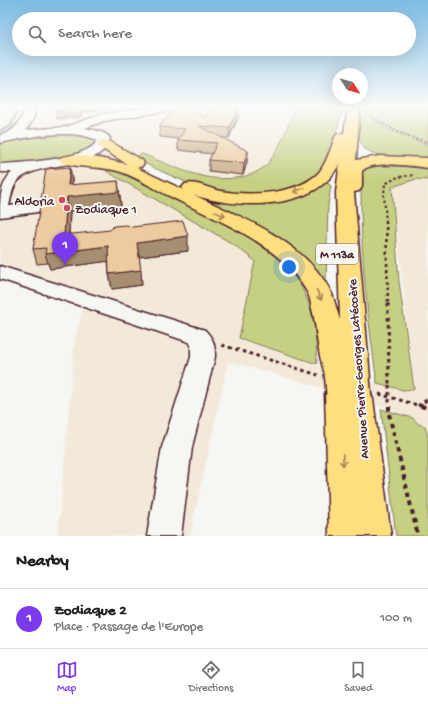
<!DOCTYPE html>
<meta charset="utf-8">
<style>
:root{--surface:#fff;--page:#f6f6f6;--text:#222;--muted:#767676;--line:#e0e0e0;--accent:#7c3aed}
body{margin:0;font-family:"Gochi Hand",sans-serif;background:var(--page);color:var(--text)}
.compass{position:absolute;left:332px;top:68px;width:36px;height:36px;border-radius:50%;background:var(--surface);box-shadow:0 4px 16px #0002;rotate:126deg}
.you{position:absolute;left:289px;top:267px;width:14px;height:14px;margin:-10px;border:3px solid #fff;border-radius:50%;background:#1a73e8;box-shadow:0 0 0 6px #1a73e833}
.badge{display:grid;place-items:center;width:26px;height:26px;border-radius:50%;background:var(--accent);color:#fff;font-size:13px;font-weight:700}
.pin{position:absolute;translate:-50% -33px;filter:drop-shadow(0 1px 2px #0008)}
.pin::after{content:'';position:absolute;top:21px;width:14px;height:12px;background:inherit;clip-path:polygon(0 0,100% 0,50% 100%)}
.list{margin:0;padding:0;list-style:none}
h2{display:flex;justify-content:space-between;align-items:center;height:52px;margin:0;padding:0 16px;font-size:17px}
h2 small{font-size:13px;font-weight:400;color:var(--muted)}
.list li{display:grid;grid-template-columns:26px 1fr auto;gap:12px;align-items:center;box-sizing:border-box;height:60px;padding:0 16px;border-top:1px solid var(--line)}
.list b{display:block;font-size:15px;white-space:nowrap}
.list p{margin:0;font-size:13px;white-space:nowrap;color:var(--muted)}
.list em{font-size:13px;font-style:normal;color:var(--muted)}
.icon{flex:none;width:22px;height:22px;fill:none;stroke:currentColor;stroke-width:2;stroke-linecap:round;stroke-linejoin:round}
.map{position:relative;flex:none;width:428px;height:536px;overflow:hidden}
.search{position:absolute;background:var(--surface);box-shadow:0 4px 16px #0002;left:12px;right:12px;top:12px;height:44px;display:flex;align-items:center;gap:10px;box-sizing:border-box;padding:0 14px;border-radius:22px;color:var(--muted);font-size:15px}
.sheet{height:112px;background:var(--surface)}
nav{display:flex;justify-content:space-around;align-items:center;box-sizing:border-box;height:56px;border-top:1px solid var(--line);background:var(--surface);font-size:11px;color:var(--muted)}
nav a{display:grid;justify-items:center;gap:2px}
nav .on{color:var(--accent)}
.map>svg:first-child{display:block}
.built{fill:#f3e9d9}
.green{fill:#c5d083;stroke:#887857}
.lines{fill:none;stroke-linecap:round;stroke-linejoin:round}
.stream{stroke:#678495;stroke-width:3}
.minor-casing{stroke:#4a1f2b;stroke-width:3}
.major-casing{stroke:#4a1f2b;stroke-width:3}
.path-far4{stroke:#4a1f2b;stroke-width:1.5;stroke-dasharray:2 2;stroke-linecap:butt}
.path-far3{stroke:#4a1f2b;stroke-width:2;stroke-dasharray:2.5 2.5;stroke-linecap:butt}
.path-far2{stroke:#4a1f2b;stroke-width:2.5;stroke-dasharray:3 3;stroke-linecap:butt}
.path-far1{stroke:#4a1f2b;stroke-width:3;stroke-dasharray:3.5 3.5;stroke-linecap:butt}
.path{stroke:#4a1f2b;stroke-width:4;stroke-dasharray:4.5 4.5;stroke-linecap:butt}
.minor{fill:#f6f6f2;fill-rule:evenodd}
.major{fill:#fedf80;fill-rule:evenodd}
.major-bridge-casing{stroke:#4a1f2b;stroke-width:30;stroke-linecap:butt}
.path-bridge-far1{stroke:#4a1f2b;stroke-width:3;stroke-dasharray:3.5 3.5;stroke-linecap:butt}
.path-bridge{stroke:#4a1f2b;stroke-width:4;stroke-dasharray:4.5 4.5;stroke-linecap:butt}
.major-bridge{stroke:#fedf80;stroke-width:27}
.wall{fill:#ccaf89;stroke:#4a1f2b}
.shaded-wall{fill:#a68e6f;stroke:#4a1f2b}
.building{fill:#edcb9f;stroke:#4a1f2b}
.oneway{stroke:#a47f56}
.poi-dot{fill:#d1495b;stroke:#f6f6f2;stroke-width:1.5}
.labels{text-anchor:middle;stroke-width:4;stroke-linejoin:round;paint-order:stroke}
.shield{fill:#f6f6f2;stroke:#7e6067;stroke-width:1}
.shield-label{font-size:12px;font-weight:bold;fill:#4a1f2b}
.poi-label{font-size:13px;fill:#4a1f2b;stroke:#f6f6f2;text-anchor:end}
.street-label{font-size:13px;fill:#4a1f2b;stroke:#f6f6f2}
</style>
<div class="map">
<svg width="428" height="536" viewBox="0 0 428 536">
<rect width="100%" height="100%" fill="#f6f6f2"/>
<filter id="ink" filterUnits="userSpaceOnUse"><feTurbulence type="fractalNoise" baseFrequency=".025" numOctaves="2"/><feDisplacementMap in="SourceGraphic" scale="8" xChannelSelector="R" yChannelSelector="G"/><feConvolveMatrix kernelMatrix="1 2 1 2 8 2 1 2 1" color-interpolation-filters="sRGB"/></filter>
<g filter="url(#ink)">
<!-- built -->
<polygon class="built" points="0,106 296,106 281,140 268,163 256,172 244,176 224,178 203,176 142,154 107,171 233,244 255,261 239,339 356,378 403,390 414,389 392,187 417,179 428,180 428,438 425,426 418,424 413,418 340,393 228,361 190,536 58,536 75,338 83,308 34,291 40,278 11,268 0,274"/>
<!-- green -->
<g class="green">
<path d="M296 106H343C341 119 328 162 319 171 296 194 248 197 218 192 188 186 160 170 133 158L142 154C161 161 181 171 202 176 221 181 254 180 268 163 280 150 289 122 296 106Z"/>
<path d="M365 106H428V142C407 135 377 126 365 106Z"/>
<path d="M359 108 387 129 428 145V160C412 158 376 159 364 148 357 142 358 117 359 108Z"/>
<path d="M78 133 98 139 97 145C67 161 33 162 0 165V141L52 134Z"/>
<path d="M373 163 428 166V180L416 179 392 187 399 281 414 389 403 390 377 383C367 312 358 240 362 168Z"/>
<path d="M112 168 123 172C149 185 175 198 202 212 246 235 290 253 309 304 316 323 316 345 317 364L239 338 255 261 233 244 106 171Z"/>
<polygon points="324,183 329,184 331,186 328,205 326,284 310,270 184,193 213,198 311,189"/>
<polygon points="381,409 413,418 418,424 425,426 428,438 428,536 396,536"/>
</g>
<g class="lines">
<!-- stream -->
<polyline class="stream" points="0,131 11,126 17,111"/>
<!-- minor casing -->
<g class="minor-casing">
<g id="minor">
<path d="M26 106H37L32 121 26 130 66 127 102 114 159 106H184L178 109 104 121 85 128C93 130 105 131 110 138 101 174 39 157 17 182 12 188 11 198 9 206L32 203 38 204 40 208 38 212 0 217C0 199 0 184 12 172H0V164C19 163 90 160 97 140 70 128 28 137 0 143V135C16 132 21 120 26 106Z"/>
<path d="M0 266 205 330C214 340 215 344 215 357L192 447 181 536H147L162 447 191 357V345L189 342 0 279Z"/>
</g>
</g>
<!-- major casing -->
<g class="major-casing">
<path id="major" d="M348 106H360L356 160 380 156 428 158V168C413 166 372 160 362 171V187L359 191 354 192 370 378 366 386 362 388 369 390 373 399 391 536H329L325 393 330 384 335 382 328 380C317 359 318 332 312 309 311 304 310 297 307 292 280 244 223 223 175 199 158 191 140 179 121 172 102 166 81 168 62 163L59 160 62 157C82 152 107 160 127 164L99 147 97 144 99 141 104 140 109 141 142 160 144 163 142 166 137 168 184 190 182 188 185 184C197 181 209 189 221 191 249 196 300 195 320 171 327 161 331 148 335 137L337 134 344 133ZM340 162 336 192 340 320C337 311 335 302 332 294 306 241 243 218 194 195 237 210 320 211 340 162Z"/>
</g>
<!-- path-far4 -->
<path class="path-far4" d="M367 112C385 128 405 136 428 143"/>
<!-- path-far3 -->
<polyline class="path-far3" points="386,222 384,194 385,184 398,177 414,175"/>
<!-- path-far2 -->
<polyline class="path-far2" points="386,221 388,304"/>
<!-- path-far1 -->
<g class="path-far1">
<polyline points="388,303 389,385"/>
<polyline points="222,345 318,375"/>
<polyline points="379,394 424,407"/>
<polyline points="418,406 428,399"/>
</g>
<!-- path -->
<g class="path">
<polyline points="421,406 428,408"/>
<polyline points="389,414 418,536"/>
</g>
<!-- minor -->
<use href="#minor" class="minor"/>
<!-- major -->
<use href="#major" class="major"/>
<!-- major-bridge casing -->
<g class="major-bridge-casing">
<g id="major-bridge">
<polyline points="338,372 340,393"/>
<polyline points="356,378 358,399"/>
</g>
</g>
<!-- path-bridge-far1 -->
<polyline class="path-bridge-far1" points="389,385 389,407"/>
<!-- path-bridge -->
<polyline class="path-bridge" points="389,406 389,414"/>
<!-- major-bridge -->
<use href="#major-bridge" class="major-bridge"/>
</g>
<!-- wall -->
<g class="wall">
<polygon points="205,117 238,118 229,138 222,138 248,151 247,162 243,175 209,171 209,160 212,154 178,150 178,140 179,139 160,137 159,127"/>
<polygon points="70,167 72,180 72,185 120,194 121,206 70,211 69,234 188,251 139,257 142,285 112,289 109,274 108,261 50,269 48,263 37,264 33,249"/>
</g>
<!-- shaded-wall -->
<g class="shaded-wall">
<polygon points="79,106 127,106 81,113 81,117 57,119 55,110"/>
<polygon points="239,108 238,118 229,138 229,128"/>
<polygon points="248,151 247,162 243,175 244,163"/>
<polygon points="70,167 72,180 71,197 118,181 121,206 70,211 68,250 64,235"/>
<polygon points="188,236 188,251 139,257 137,243"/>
<polygon points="108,246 110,261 50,269 45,254"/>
<polygon points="141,270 142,285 112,289 109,274"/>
</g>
<!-- building -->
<g class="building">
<polygon points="55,106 79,106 79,108 55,110"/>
<polygon points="176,106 183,106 205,117 211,107 239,108 229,128 199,126 248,151 244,163 209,160 217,143 178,140 185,129 159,127"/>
<polygon points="70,167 68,185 118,181 119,192 67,197 64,235 110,230 114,226 126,225 132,227 183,221 188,236 137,243 141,270 109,274 108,246 45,254 46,248 33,249 46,169"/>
</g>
<!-- one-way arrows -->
<defs><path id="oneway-shaft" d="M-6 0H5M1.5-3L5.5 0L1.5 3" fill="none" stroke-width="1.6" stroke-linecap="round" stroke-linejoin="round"/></defs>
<g class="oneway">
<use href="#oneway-shaft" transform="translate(299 190) rotate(158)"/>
<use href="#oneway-shaft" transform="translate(220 214) rotate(26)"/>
<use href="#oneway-shaft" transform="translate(319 295) rotate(65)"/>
<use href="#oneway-shaft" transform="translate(343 460) rotate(87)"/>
</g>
</g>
<!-- sky -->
<linearGradient id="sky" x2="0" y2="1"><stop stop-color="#7cbce3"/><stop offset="0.59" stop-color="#fbfbf9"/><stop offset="1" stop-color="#fbfbf9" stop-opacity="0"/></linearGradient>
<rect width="428" height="181" fill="url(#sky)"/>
<!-- markers -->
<g class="poi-dot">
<circle cx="62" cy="200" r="4"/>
<circle cx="67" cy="208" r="4"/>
</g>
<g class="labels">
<!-- shield labels -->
<rect class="shield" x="316" y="244" width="42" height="20" rx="3"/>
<g class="shield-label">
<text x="337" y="258">M 113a</text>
</g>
<!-- poi labels -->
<g class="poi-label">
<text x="54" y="205">Aldoria</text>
<text x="75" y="213" text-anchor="start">Zodiaque 1</text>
</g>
<!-- street labels -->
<g class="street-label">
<text transform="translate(357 369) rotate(-94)" y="5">Avenue Pierre-Georges Latécoère</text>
</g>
</g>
</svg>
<svg class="compass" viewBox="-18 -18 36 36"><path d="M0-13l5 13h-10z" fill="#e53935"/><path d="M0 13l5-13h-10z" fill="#767676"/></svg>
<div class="you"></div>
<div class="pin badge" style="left:65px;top:265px">1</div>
<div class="search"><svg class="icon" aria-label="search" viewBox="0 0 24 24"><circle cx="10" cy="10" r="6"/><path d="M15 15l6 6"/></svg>Search here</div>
</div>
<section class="sheet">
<h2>Nearby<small></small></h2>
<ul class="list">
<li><span class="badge">1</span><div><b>Zodiaque 2</b><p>Place · Passage de l'Europe</p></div><em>100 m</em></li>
</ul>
</section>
<nav>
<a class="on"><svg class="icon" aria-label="map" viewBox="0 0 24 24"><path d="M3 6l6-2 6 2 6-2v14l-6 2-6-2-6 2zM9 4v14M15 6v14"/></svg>Map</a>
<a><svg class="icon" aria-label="directions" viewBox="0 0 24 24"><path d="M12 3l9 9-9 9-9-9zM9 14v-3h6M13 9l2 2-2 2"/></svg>Directions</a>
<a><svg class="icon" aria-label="saved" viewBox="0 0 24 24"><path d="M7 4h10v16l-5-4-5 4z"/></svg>Saved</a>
</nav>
